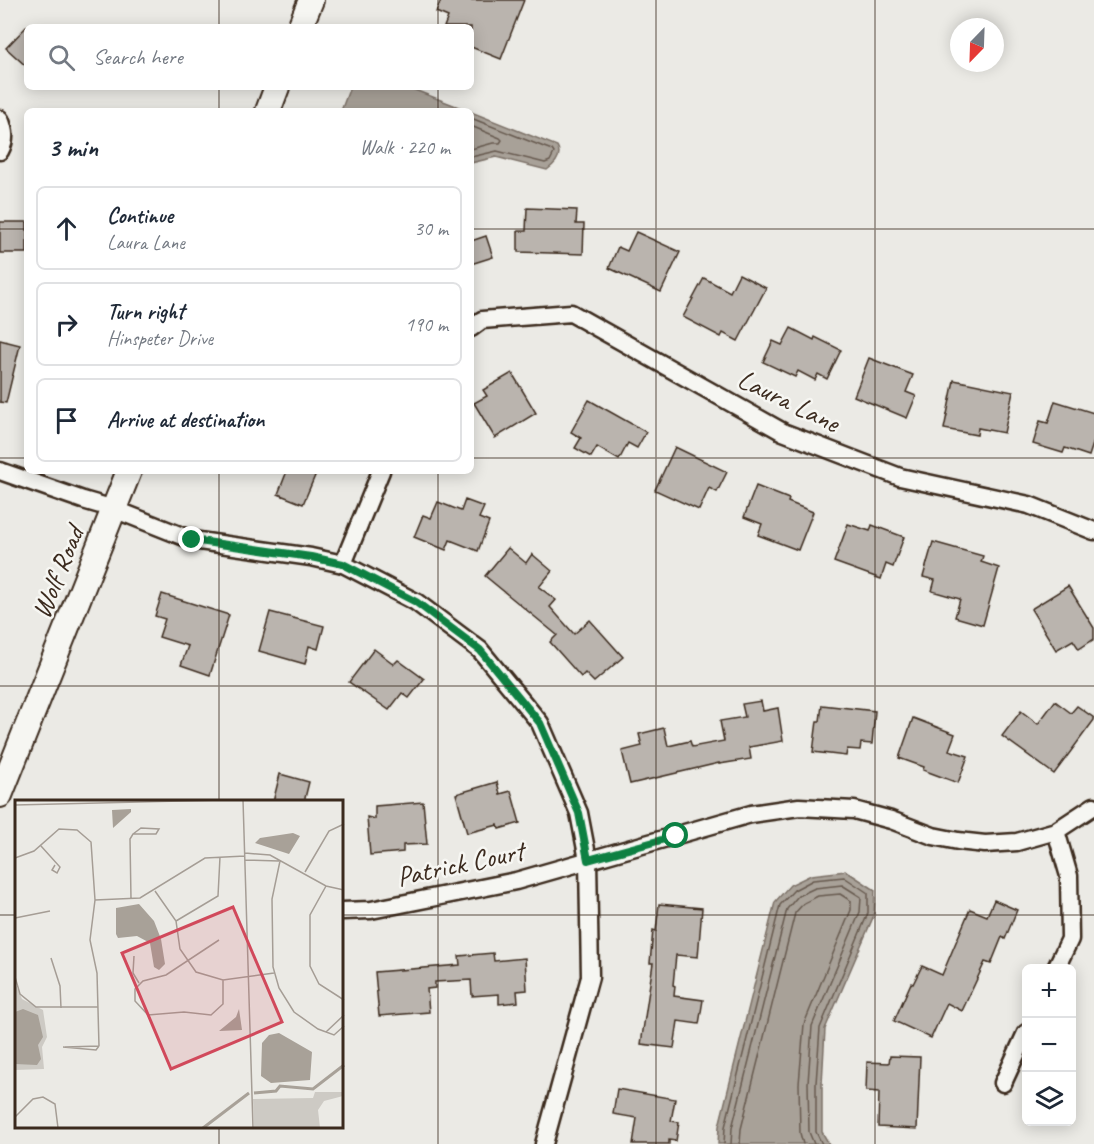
<!DOCTYPE html>
<meta charset="utf-8">
<style>
:root{--surface:#fff;--page:#f2f2f3;--text:#1f2937;--muted:#747a83;--line:#e0e1e3}
body{margin:0;font-family:Caveat,sans-serif;background:var(--page);color:var(--text)}
.controls{position:absolute;right:18px;bottom:18px;display:grid;overflow:hidden;border-radius:9px;box-shadow:0 3px 15px #0003}
.controls button{width:54px;height:54px;display:grid;place-items:center;padding:0;border:0;border-bottom:2px solid var(--line);background:var(--surface);color:var(--text);font:30px sans-serif}
.compass{position:absolute;left:950px;top:18px;width:54px;height:54px;border-radius:50%;background:var(--surface);box-shadow:0 3px 15px #0003;rotate:203deg}
.stop{position:absolute;width:18px;height:18px;margin:-14px;border:4px solid #0b8043;border-radius:50%;background:#fff}
.stop.end{background:#0b8043;border-color:#fff;box-shadow:0 2px 6px #0008}
.list{margin:0;padding:0;list-style:none}
h2{display:flex;justify-content:space-between;align-items:center;height:78px;margin:0;padding:0 24px;font-size:26px}
h2 small{font-size:20px;font-weight:400;color:var(--muted)}
.list li{display:grid;grid-template-columns:39px 1fr auto;gap:18px;align-items:center;box-sizing:border-box;height:84px;margin:0 12px 12px;padding:0 12px;border:2px solid var(--line);border-radius:9px}
.list b{display:block;font-size:22px;white-space:nowrap}
.list p{margin:0;font-size:20px;white-space:nowrap;color:var(--muted)}
.list em{font-size:20px;font-style:normal;color:var(--muted)}
.icon{flex:none;width:33px;height:33px;fill:none;stroke:currentColor;stroke-width:2;stroke-linecap:round;stroke-linejoin:round}
.map{position:relative;flex:none;width:1094px;height:1144px;overflow:hidden}
.search{position:absolute;background:var(--surface);box-shadow:0 3px 15px #0003;left:24px;top:24px;width:450px;height:66px;display:flex;align-items:center;gap:15px;box-sizing:border-box;padding:0 21px;border-radius:9px;color:var(--muted);font-size:22px}
.panel{position:absolute;background:var(--surface);box-shadow:0 3px 15px #0003;left:24px;top:108px;width:450px;height:366px;border-radius:9px}
.map>svg:first-child{display:block}
.water{fill:#a8a198;stroke:#7c7167;stroke-width:1.5}
.lines{fill:none;stroke-linecap:round;stroke-linejoin:round}
.shore{stroke:#675a4f;stroke-width:1.5}
.building{fill:#bab4ae;stroke:#3b2a1e;stroke-width:1.5}
.minor-casing{stroke:#3b2a1e;stroke-width:21}
.secondary-casing{stroke:#3b2a1e;stroke-width:28}
.minor{stroke:#f6f6f2;stroke-width:16}
.secondary{stroke:#f6f6f2;stroke-width:24}
.route{stroke:#0b8043;stroke-width:8}
.grid{fill:none;stroke:#3b2a1e;stroke-width:1.5;stroke-opacity:0.55}
.labels{text-anchor:middle;stroke-width:5;stroke-linejoin:round;paint-order:stroke}
.street-label{font-size:28px;fill:#3b2a1e;stroke:#f6f6f2}
.inset-river{fill:none;stroke:#a8a198;stroke-width:3}
.inset-road{fill:none;stroke:#a59d95;stroke-width:1.5}
.view{fill:#d1495b;fill-opacity:0.15;stroke:#d1495b;stroke-width:3}
.inset-edge{fill:none;stroke:#3b2a1e;stroke-width:3}
</style>
<div class="map">
<svg width="1094" height="1144" viewBox="0 0 1094 1144">
<rect width="100%" height="100%" fill="#ebeae5"/>
<filter id="ink" filterUnits="userSpaceOnUse"><feTurbulence type="fractalNoise" baseFrequency=".0167" numOctaves="2"/><feDisplacementMap in="SourceGraphic" scale="12" xChannelSelector="R" yChannelSelector="G"/><feConvolveMatrix kernelMatrix="1 2 1 2 8 2 1 2 1" color-interpolation-filters="sRGB"/></filter>
<g filter="url(#ink)">
<!-- water -->
<g class="water">
<polygon points="350,87 407,87 469,111 341,111"/>
<path d="M471 112 557 146C563 156 555 164 547 170L496 157 471 163Z"/>
<polygon points="846,871 875,890 874,915 825,1029 822,1084 822,1132 829,1144 718,1144 719,1126 775,902 790,885 811,875"/>
</g>
<g class="lines">
<!-- shore -->
<g class="shore">
<polyline points="471,118 544,147 552,150 554,153 550,161 545,163 497,151 471,157"/>
<polyline points="471,126 500,138 502,140 500,143 493,143 471,149"/>
<polyline points="724,1144 725,1127 780,905 794,890 813,880 844,877 868,893 868,913 820,1028 816,1083 816,1132 822,1144"/>
<polyline points="731,1144 732,1128 787,909 798,896 815,888 842,885 861,897 860,912 812,1026 808,1083 809,1132 814,1144"/>
<polyline points="740,1144 741,1129 795,913 804,903 818,896 840,894 851,901 851,910 804,1024 799,1084 800,1133 803,1144"/>
</g>
</g>
<!-- building -->
<g class="building">
<polygon points="441,0 524,0 501,59 471,47 471,27 444,27 448,17 436,12"/>
<polygon points="27,26 27,67 6,48"/>
<polygon points="527,208 577,210 576,224 584,224 583,254 518,252 518,231 526,231"/>
<rect x="0" y="222" width="27" height="31"/>
<polygon points="636,232 680,252 661,292 609,268 618,247 627,251"/>
<polygon points="486,236 493,257 471,264 471,241"/>
<polygon points="739,274 766,288 738,341 723,333 721,337 683,317 704,278 730,292"/>
<polygon points="791,328 814,340 815,337 841,350 827,379 818,374 815,380 798,371 795,377 763,362 773,341 782,345"/>
<polygon points="0,340 20,345 6,403 0,402"/>
<polygon points="869,358 913,375 906,392 916,396 907,418 854,396"/>
<polygon points="512,373 536,413 495,438 474,403 487,396 483,390"/>
<polygon points="954,380 1013,392 1004,433 978,428 977,435 944,429"/>
<polygon points="589,400 646,432 637,448 628,443 619,460 597,447 591,457 575,448 581,438 571,432"/>
<polygon points="1055,401 1094,413 1094,441 1089,456 1065,448 1063,453 1033,444 1040,421 1048,423"/>
<polygon points="675,447 727,472 717,492 709,488 699,510 655,490"/>
<polygon points="287,471 317,471 303,504 278,494"/>
<polygon points="756,486 789,499 788,502 813,512 798,550 758,535 762,524 744,517"/>
<polygon points="465,500 484,507 479,518 489,522 478,551 450,540 446,550 414,537 423,515 431,518 438,502 461,511"/>
<polygon points="848,524 870,531 872,525 904,537 893,567 886,564 881,579 834,562"/>
<polygon points="933,542 983,556 981,562 999,568 983,625 955,617 960,599 932,591 935,580 923,577"/>
<polygon points="508,548 526,563 532,554 552,571 539,587 556,600 550,607 574,634 590,620 623,657 594,682 585,673 581,677 550,642 557,635 485,576"/>
<polygon points="1068,586 1094,628 1094,639 1079,649 1073,640 1056,650 1031,609"/>
<polygon points="162,594 229,615 210,675 181,665 188,646 159,637 165,619 155,616"/>
<polygon points="270,612 324,626 318,649 309,646 305,664 259,651"/>
<polygon points="374,649 394,664 398,660 424,679 409,698 402,693 389,710 349,682"/>
<polygon points="761,701 763,711 778,708 783,741 749,747 751,759 719,764 719,763 630,784 622,751 642,746 639,734 664,728 668,746 690,741 692,747 724,741 720,721 745,717 742,704"/>
<polygon points="1055,701 1071,713 1077,706 1094,718 1094,720 1054,774 1002,736 1021,711 1038,724"/>
<polygon points="822,705 875,711 872,744 861,743 860,750 847,749 846,756 813,752 817,721 820,721"/>
<polygon points="913,718 955,734 949,750 968,756 958,783 923,770 924,767 899,758"/>
<polygon points="280,774 309,782 304,802 273,802"/>
<polygon points="497,782 500,794 511,791 520,823 499,829 498,825 467,833 456,794"/>
<polygon points="423,802 427,844 403,845 403,852 370,855 367,817 375,819 375,806"/>
<polygon points="994,900 1017,910 1005,939 1002,937 991,964 985,962 962,1011 947,1003 931,1038 894,1021 911,983 913,984 922,966 942,975 970,909 987,916"/>
<polygon points="659,904 702,908 698,957 676,955 673,985 675,986 674,996 703,1000 699,1024 678,1021 674,1048 641,1044 653,963 650,963 653,930 656,931"/>
<polygon points="493,953 494,961 525,958 527,990 517,991 518,1002 499,1004 499,994 472,996 471,980 435,982 435,988 427,989 429,1012 379,1016 375,972 460,965 459,956"/>
<polygon points="890,1056 920,1057 917,1129 878,1127 879,1092 866,1091 867,1062 889,1063"/>
<polygon points="617,1089 675,1099 671,1121 679,1122 676,1141 669,1140 669,1144 633,1144 637,1118 613,1114"/>
</g>
<g class="lines">
<!-- minor casing -->
<g class="minor-casing">
<g id="minor">
<path d="M0 119C5 131 6 140 0 151"/>
<polyline points="471,328 482,320 571,313 783,432 900,477 1029,505 1094,531"/>
<polyline points="0,471 83,500 114,509 192,540 311,557 343,564 416,602 480,650 540,723 579,813 588,860 590,977 544,1144"/>
<polyline points="343,564 381,471"/>
<polyline points="1056,831 1069,876 1070,939 1056,968"/>
<polyline points="342,911 371,910 516,881 751,814 799,807 854,810 891,820 933,836 958,841 985,844 1017,842 1056,831 1094,806"/>
<polyline points="1003,1083 1026,1033"/>
</g>
</g>
<!-- secondary casing -->
<g class="secondary-casing">
<g id="secondary">
<polyline points="300,27 311,0"/>
<polyline points="268,111 277,87"/>
<polyline points="0,795 129,471"/>
</g>
</g>
<!-- minor -->
<use href="#minor" class="minor"/>
<!-- secondary -->
<use href="#secondary" class="secondary"/>
</g>
</g>
<g class="lines" filter="url(#ink)">
<!-- route -->
<polyline class="route" points="192,540 311,557 343,564 416,602 480,650 540,723 579,813 588,860 676,836"/>
</g>
<!-- grid -->
<path class="grid" d="M219 0V27M438 0V27M656 0V1144M875 0V1144M219 87V111M438 87V111M0 229H27M471 229H1094M0 458H27M471 458H1094M219 471V802M438 471V1144M0 686H1094M0 915H16M342 915H1094M219 1128V1144"/>
<g class="labels">
<!-- street labels -->
<g class="street-label">
<text transform="translate(789 400) rotate(26)" y="10">Laura Lane</text>
<text transform="translate(57 572) rotate(-68)" y="10">Wolf Road</text>
<text transform="translate(460 863) rotate(-12)" y="10">Patrick Court</text>
</g>
</g>
<!-- overview -->
<g transform="translate(15 800)">
<rect width="328" height="328" fill="#ebeae5"/>
<path d="M0 183 7 199 28 210 32 237 27 247 29 269 0 270ZM300 292H328V296L309 301 303 310 305 328H239L238 299 298 298Z" fill="#cdcac4"/>
<path d="M116 9V12L98 28 97 10ZM278 33 285 36 274 54 240 43 245 38ZM124 104 139 121 146 139 150 164 144 170 139 167 135 143 122 136 103 138 101 134V108ZM8 209 23 215 28 237 23 245 26 259 22 265 0 264V212ZM224 209 227 230 204 231 221 217ZM264 233 297 252 295 280 256 283 246 276 247 243 254 235Z" fill="#a8a198"/>
<path class="inset-river" d="M239 293 261 291 265 286 298 289 329 265M188 328 234 293"/>
<path class="inset-road" d="M228 0 238 328M0 5 208 0M26 46 45 67 42 73 37 70 40 65M230 53 255 55 311 86 329 90M0 58 19 51 44 29 62 30 76 42 80 100 75 140 82 173 84 246M230 60 264 61M265 61 257 99 258 167 264 188 279 212 303 229 319 235 329 226M290 72 314 31 329 24M311 86 295 115V166L304 184 329 200M140 91 161 121 165 149 181 172 208 180 259 173M116 99 115 39 118 34H141L144 29 126 28 118 34M80 100 125 98 190 58 230 56M0 118 35 111M161 121 203 96 205 57M204 140 151 175 128 181 120 189V201L133 215 169 212 196 215 208 204V180M119 156 118 173 124 183M36 158 45 186 46 208M0 177 5 194 21 207H83M311 232 329 215M48 247 81 250 84 246M50 247 84 246M0 317 18 299 28 297 40 304 43 328"/>
<path class="view" d="M218 107 267 222 156 269 107 153Z"/>
<rect width="328" height="328" class="inset-edge"/>
</g>
</svg>
<div class="controls">
<button>+</button>
<button>−</button>
<button><svg class="icon" aria-label="layers" viewBox="0 0 24 24"><path d="M12 4l9 5-9 5-9-5zM3 14l9 5 9-5"/></svg></button>
</div>
<svg class="compass" viewBox="-18 -18 36 36"><path d="M0-13l5 13h-10z" fill="#e53935"/><path d="M0 13l5-13h-10z" fill="#747a83"/></svg>
<div class="stop" style="left:676px;top:836px"></div>
<div class="stop end" style="left:192px;top:540px"></div>
<div class="search"><svg class="icon" aria-label="search" viewBox="0 0 24 24"><circle cx="10" cy="10" r="6"/><path d="M15 15l6 6"/></svg>Search here</div>
<section class="panel">
<h2>3 min<small>Walk · 220 m</small></h2>
<ul class="list">
<li><svg class="icon" aria-label="ahead" viewBox="0 0 24 24"><path d="M12 20V5M6 11l6-6 6 6"/></svg><div><b>Continue</b><p>Laura Lane</p></div><em>30 m</em></li>
<li><svg class="icon" aria-label="right" viewBox="0 0 24 24"><path d="M7 20v-9h11M14 6l5 5-5 5"/></svg><div><b>Turn right</b><p>Hinspeter Drive</p></div><em>190 m</em></li>
<li><svg class="icon" aria-label="arrive" viewBox="0 0 24 24"><path d="M6 21V4h12l-3 4 3 4H6"/></svg><div><b>Arrive at destination</b></div></li>
</ul>
</section>
</div>
